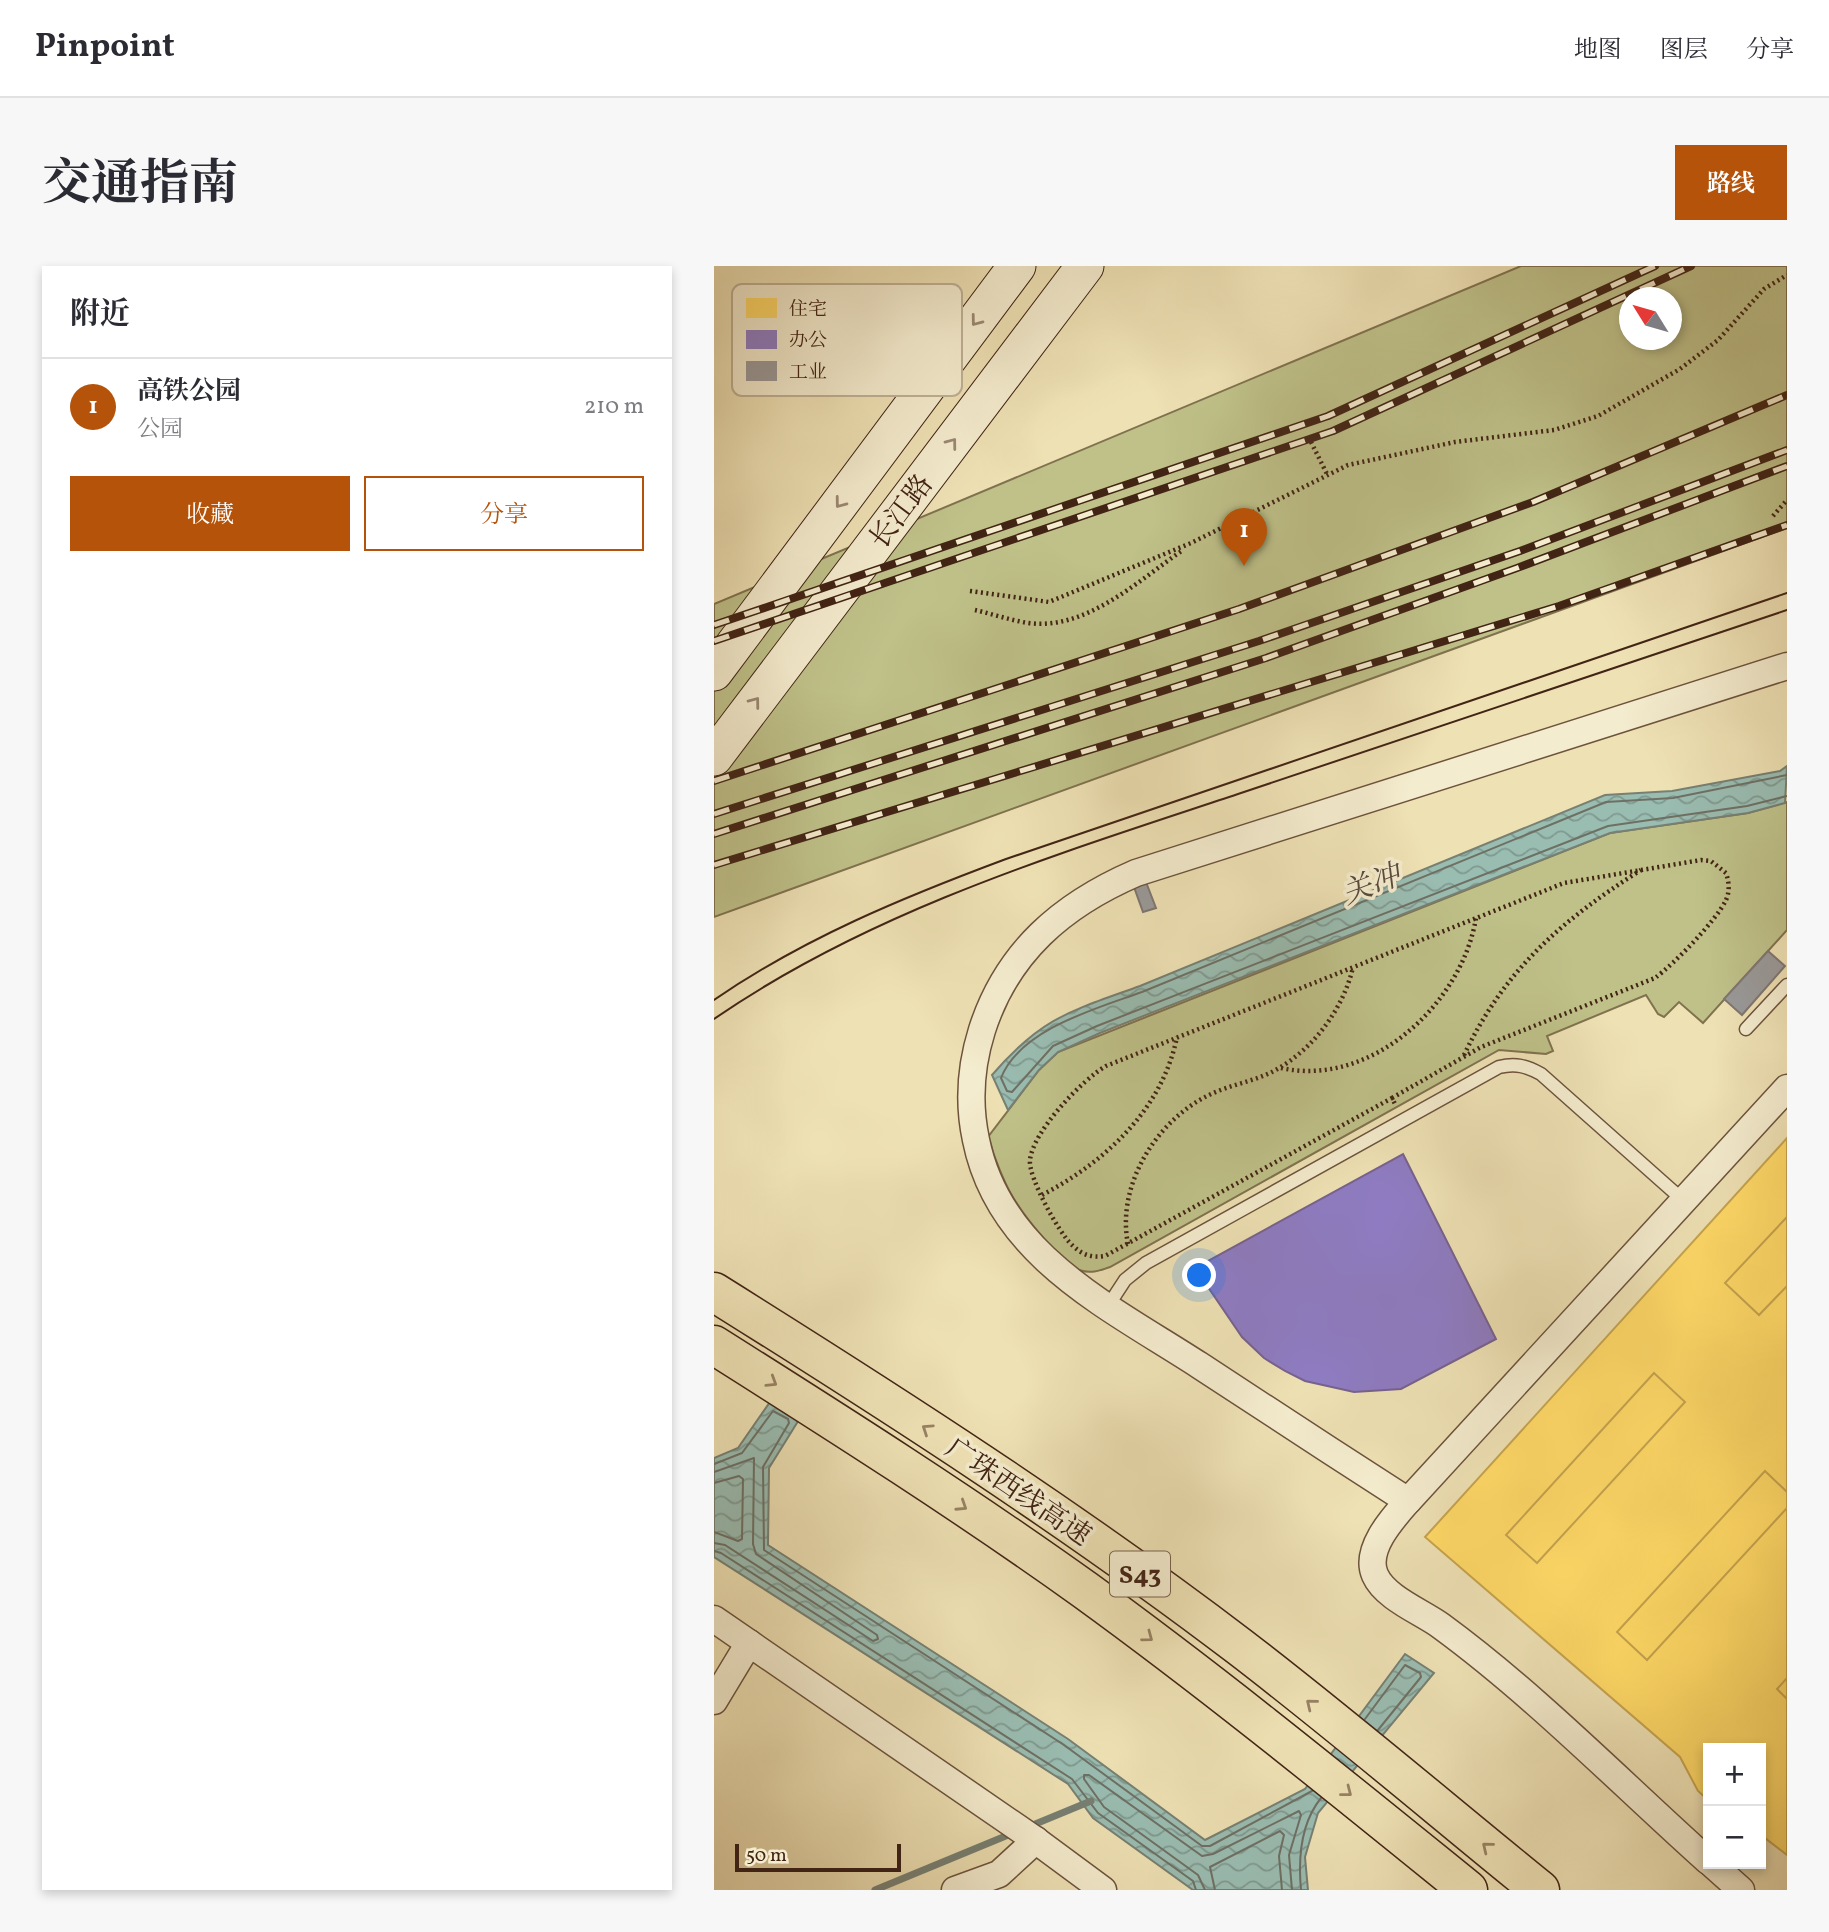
<!DOCTYPE html>
<html lang="zh">
<meta charset="utf-8">
<style>
:root{--surface:#fff;--page:#f7f7f7;--text:#2b2b33;--muted:#7c7c81;--line:#e1e1e2;--accent:#b45309}
body{margin:0;font-family:Vollkorn,"Noto Serif SC",serif;background:var(--page);color:var(--text)}
.controls{position:absolute;right:21px;bottom:21px;display:grid;overflow:hidden;border-radius:0px;box-shadow:0 4px 10px #0003}
.controls button{width:63px;height:63px;display:grid;place-items:center;padding:0;border:0;border-bottom:2px solid var(--line);background:var(--surface);color:var(--text);font:35px sans-serif}
.compass{position:absolute;left:905px;top:21px;width:63px;height:63px;border-radius:50%;background:var(--surface);box-shadow:0 4px 10px #0003;rotate:307deg}
.scale{position:absolute;left:21px;bottom:18px;width:166px;box-sizing:border-box;padding-left:7px;border:4px solid #422415;border-top:0;font-size:19px;line-height:24px;white-space:nowrap;color:#422415;-webkit-text-stroke:5px #f4ecce;paint-order:stroke}
.you{position:absolute;left:486px;top:1010px;width:24px;height:24px;margin:-18px;border:5px solid #fff;border-radius:50%;background:#1a73e8;box-shadow:0 0 0 10px #1a73e833}
.badge{display:grid;place-items:center;width:46px;height:46px;border-radius:50%;background:var(--accent);color:#fff;font-size:23px;font-weight:700}
.pin{position:absolute;translate:-50% -58px;filter:drop-shadow(0 2px 4px #0008)}
.pin::after{content:'';position:absolute;top:37px;width:24px;height:21px;background:inherit;clip-path:polygon(0 0,100% 0,50% 100%)}
.list{margin:0;padding:0;list-style:none}
h2{display:flex;justify-content:space-between;align-items:center;height:91px;margin:0;padding:0 28px;font-size:30px}
h2 small{font-size:23px;font-weight:400;color:var(--muted)}
.list li{display:grid;grid-template-columns:46px 1fr auto;gap:21px;align-items:center;box-sizing:border-box;height:98px;padding:0 28px;border-top:2px solid var(--line)}
.list b{display:block;font-size:26px;white-space:nowrap}
.list p{margin:0;font-size:23px;white-space:nowrap;color:var(--muted)}
.list em{font-size:23px;font-style:normal;color:var(--muted)}
.actions{display:flex;gap:14px;padding:21px 28px}
.actions a{flex:1;padding:16px 0;border:2px solid var(--accent);border-radius:0px;text-align:center;font-size:24px;color:var(--accent)}
.actions .main{background:var(--accent);color:#fff}
.map{position:relative;flex:none;width:1073px;height:1624px;overflow:hidden;border-radius:0px}
header{display:flex;align-items:center;gap:42px;box-sizing:border-box;height:98px;padding:0 35px;background:var(--surface);border-bottom:2px solid var(--line)}
header strong{font-size:33px}
nav{display:flex;gap:38px;margin-inline-start:auto;font-size:24px}
.intro{display:flex;align-items:center;justify-content:space-between;box-sizing:border-box;height:168px;padding:0 42px}
h1{margin:0;font-size:49px}
.button{padding:18px 32px;border-radius:0px;background:var(--accent);color:#fff;font-size:24px;font-weight:700}
main{display:flex;gap:42px;padding:0 42px}
aside{flex:1;background:var(--surface);border-radius:0px;box-shadow:0 4px 10px #0003}
.map>svg:first-child{display:block}
.green{fill:#bfc189;stroke:#80724f;stroke-width:2;fill-rule:evenodd}
.water{fill:url(#water-waves);stroke:#778073;stroke-width:2}
.homes{fill:#ffd966;stroke:#c6a34e;stroke-width:2}
.offices{fill:#8e7cc3;stroke:#77628f;stroke-width:2}
.industry{fill:#999;stroke:#7f7671;stroke-width:2}
.lines{fill:none;stroke-linecap:round;stroke-linejoin:round}
.shore{stroke:#6e7064;stroke-width:2}
.stream{stroke:#778073;stroke-width:7}
.lane-casing{stroke:#6d533d;stroke-width:15}
.street-casing{stroke:#6d533d;stroke-width:29}
.secondary-casing{stroke:#422415;stroke-width:39}
.highway-casing{stroke:#422415;stroke-width:41}
.path{stroke:#422415;stroke-width:4.5;stroke-dasharray:2 3.5;stroke-linecap:butt}
.lane{stroke:#f4ecce;stroke-width:12}
.street{stroke:#f4ecce;stroke-width:26}
.secondary{stroke:#f4ecce;stroke-width:37}
.highway{stroke:#eee1b4;stroke-width:38}
.tram{stroke:#422415;stroke-width:2}
.rail-casing{stroke:#422415;stroke-width:8}
.rail{stroke:#f4ecce;stroke-width:5;stroke-dasharray:16;stroke-linecap:butt}
.oneway{stroke:#9b8872}
.oneway2{stroke:#988264}
.labels{text-anchor:middle;stroke-width:7;stroke-linejoin:round;paint-order:stroke}
.shield{fill:#f4ecce;stroke:#77604c;stroke-width:2}
.shield-label{font-size:26px;font-weight:bold;fill:#422415}
.street-label{font-size:28px;fill:#422415;stroke:#f4ecce}
.water-label{font-size:30px;font-style:italic;fill:#584a3c;stroke:#f4ecce}
.key{fill:#f4ecce;stroke:#bfb096;stroke-width:2}
.key-label{font-size:19px;fill:#422415}
</style>
<header>
<strong>Pinpoint</strong>
<nav><a>地图</a><a>图层</a><a>分享</a></nav>
</header>
<div class="intro"><h1>交通指南</h1><a class="button">路线</a></div>
<main>
<aside>
<h2>附近<small></small></h2>
<ul class="list">
<li><span class="badge">1</span><div><b>高铁公园</b><p>公园</p></div><em>210 m</em></li>
</ul>
<div class="actions"><a class="main">收藏</a><a>分享</a></div>
</aside>
<div class="map">
<svg width="1073" height="1624" viewBox="0 0 1073 1624">
<defs>
<pattern id="water-waves" width="16" height="10" patternUnits="userSpaceOnUse" patternTransform="scale(1.75)"><rect width="16" height="10" fill="#9abdb2"/><path d="M0 5q4-4 8 0t8 0" fill="none" stroke="#7f9990"/></pattern>
</defs>
<rect width="100%" height="100%" fill="#eee1b4"/>
<filter id="stains"><feTurbulence type="fractalNoise" baseFrequency=".00286" numOctaves="4"/><feColorMatrix values="0 0 0 0 .2 0 0 0 0 .09 0 0 0 0 .02 0 0 0 .5 -.17"/></filter>
<radialGradient id="worn" r=".72"><stop offset=".6" stop-color="#630" stop-opacity="0"/><stop offset="1" stop-color="#630" stop-opacity=".3"/></radialGradient>
<!-- green -->
<g class="green">
<path d="M807 0H1073V262L0 651V338ZM916 32H958V74H916Z"/>
<path d="M1073 536V664L989 757 965 736 950 751 944 748 932 729 833 770 839 785 832 788 785 784 396 1001C385 1005 376 1008 365 1004 351 1000 341 986 332 975 300 939 289 918 274 871L325 804 344 786 896 567 1034 547Z"/>
</g>
<!-- water -->
<g class="water">
<path d="M1073 500 1071 537 1034 547 896 567 386 767 344 786 325 804 294 844 278 809C328 751 357 745 426 720L891 529 958 525 1066 505Z"/>
<polygon points="58,1133 86,1152 55,1202 54,1279 354,1473 491,1574 591,1523 691,1388 720,1407 604,1547 591,1591 594,1624 479,1624 379,1552 354,1518 0,1291 0,1192 24,1182"/>
</g>
<!-- homes -->
<g class="homes">
<polygon points="1073,872 1073,1589 1047,1569 1047,1482 994,1482 994,1534 984,1525 966,1491 711,1271"/>
<polygon points="1073,951 1073,1020 1045,1049 1011,1017"/>
<polygon points="940,1107 971,1136 823,1297 792,1269"/>
<polygon points="1051,1205 1073,1226 1073,1242 933,1394 903,1366"/>
<polygon points="1073,1412 1073,1433 1063,1423"/>
</g>
<!-- offices -->
<polygon class="offices" points="689,888 782,1073 687,1123 640,1126 591,1115 571,1105 550,1092 528,1071 481,1002"/>
<!-- industry -->
<g class="industry">
<polygon points="432,616 442,642 429,646 420,621"/>
<polygon points="1054,685 1071,700 1028,749 1010,733"/>
</g>
<g class="lines">
<!-- shore -->
<g class="shore">
<path d="M1073 509 959 532 892 536 428 726C384 742 306 763 287 812L293 825 298 826 339 780 383 760 894 560 1033 540 1073 530"/>
<polyline points="0,1198 28,1187 59,1145 74,1153 75,1157 49,1201 50,1284 350,1479 488,1580 496,1580 598,1525"/>
<polyline points="0,1206 40,1192 39,1278 42,1288 163,1369 164,1373 159,1375 11,1279 0,1277"/>
<polyline points="0,1217 25,1210 29,1213 28,1273 24,1275 0,1266"/>
<polyline points="0,1285 7,1287 358,1513 384,1547 479,1615 482,1624"/>
<polyline points="651,1453 691,1399 706,1407 707,1411 664,1464"/>
<polyline points="491,1624 484,1609 390,1541 370,1513 370,1509 375,1509 488,1590 499,1588 585,1545 587,1549 575,1589 578,1624"/>
<polyline points="501,1624 496,1601 566,1565 570,1569 565,1590 568,1624"/>
<path d="M587 1624C584 1592 586 1558 607 1532"/>
</g>
<!-- stream -->
<g class="stream">
<polyline points="314,1561 377,1535"/>
<polyline points="161,1624 299,1567"/>
</g>
<!-- lane casing -->
<g class="lane-casing">
<g id="lane">
<polyline points="1032,763 1073,719"/>
<path d="M394 1040 411 1014 432 997 785 801C802 797 812 800 827 808L970 935"/>
</g>
</g>
<!-- street casing -->
<g class="street-casing">
<g id="street">
<path d="M694 1235C624 1190 555 1145 485 1099 394 1040 285 989 262 874 254 837 257 799 268 764 293 686 348 639 422 607L1073 400"/>
<polyline points="0,1353 320,1573 389,1624"/>
<polyline points="0,1435 35,1377"/>
<path d="M994 1595C908 1518 820 1428 727 1360 708 1346 671 1332 661 1309 650 1284 678 1253 694 1235L1073 822"/>
<polyline points="998,1598 1027,1624"/>
<polyline points="241,1624 285,1608 322,1574"/>
</g>
</g>
<!-- secondary casing -->
<g class="secondary-casing">
<g id="secondary">
<polyline points="0,406 303,0"/>
<polyline points="0,491 371,0"/>
</g>
</g>
<!-- highway casing -->
<g class="highway-casing">
<g id="highway">
<path d="M0 1026C179 1138 358 1253 526 1381 628 1459 726 1543 826 1624"/>
<path d="M0 1079C125 1158 251 1238 371 1324 502 1419 628 1522 754 1624"/>
</g>
</g>
<!-- path -->
<g class="path">
<polyline points="597,176 614,210"/>
<polyline points="1059,250 1073,234"/>
<polyline points="256,325 335,336 477,277 634,199 741,176 840,164 884,150 966,103 1004,74 1050,23 1073,9"/>
<path d="M261 344C278 348 296 354 314 357 372 365 425 314 469 284"/>
<path d="M750 789C791 703 848 654 927 604"/>
<path d="M567 802C658 822 748 737 762 652"/>
<path d="M678 832 767 781 941 712C960 698 1002 655 1012 634 1016 625 1015 616 1012 607L997 595 987 594 850 617 392 800C368 814 319 865 316 894 314 911 345 967 358 979 368 989 378 992 391 990L678 832 682 840"/>
<path d="M328 929C391 896 448 844 463 771"/>
<path d="M414 978C402 919 443 854 495 829 517 818 544 815 565 802 601 781 630 741 639 701"/>
</g>
<!-- lane -->
<use href="#lane" class="lane"/>
<!-- street -->
<use href="#street" class="street"/>
<!-- secondary -->
<use href="#secondary" class="secondary"/>
<!-- highway -->
<use href="#highway" class="highway"/>
<!-- tram -->
<g class="tram">
<path d="M0 734C90 672 190 631 292 593L1073 327"/>
<path d="M0 753C158 644 344 588 524 528 707 466 890 405 1073 344"/>
</g>
<!-- rail casing -->
<g class="rail-casing">
<g id="rail">
<polyline points="0,359 614,150 941,0"/>
<polyline points="0,375 619,165 977,0"/>
<polyline points="0,515 525,343 819,236 1073,129"/>
<polyline points="0,548 545,375 806,285 1073,184"/>
<polyline points="0,568 552,392 803,302 1073,200"/>
<polyline points="0,599 845,340 1073,259"/>
</g>
</g>
<!-- rail -->
<use href="#rail" class="rail"/>
</g>
<!-- one-way arrows -->
<defs><path id="oneway-chevron" d="M-2-3.5L2.5 0L-2 3.5" fill="none" stroke-width="1.6" stroke-linecap="round" stroke-linejoin="round" transform="scale(1.75)"/></defs>
<g class="oneway">
<use href="#oneway-chevron" transform="translate(262 55) rotate(127)"/>
<use href="#oneway-chevron" transform="translate(238 177) rotate(-53)"/>
<use href="#oneway-chevron" transform="translate(126 237) rotate(127)"/>
<use href="#oneway-chevron" transform="translate(41 436) rotate(-53)"/>
</g>
<g class="oneway2">
<use href="#oneway-chevron" transform="translate(58 1116) rotate(32)"/>
<use href="#oneway-chevron" transform="translate(213 1163) rotate(-146)"/>
<use href="#oneway-chevron" transform="translate(248 1240) rotate(33)"/>
<use href="#oneway-chevron" transform="translate(434 1371) rotate(37)"/>
<use href="#oneway-chevron" transform="translate(597 1438) rotate(-141)"/>
<use href="#oneway-chevron" transform="translate(633 1526) rotate(38)"/>
<use href="#oneway-chevron" transform="translate(773 1581) rotate(-141)"/>
</g>
<g class="labels">
<!-- shield labels -->
<rect class="shield" x="396" y="1285.5" width="60" height="45" rx="5"/>
<g class="shield-label">
<text x="426" y="1317">S43</text>
</g>
<!-- street labels -->
<g class="street-label">
<text transform="translate(186 245) rotate(-53)" y="10">长江路</text>
<text transform="translate(305 1225) rotate(34)" y="10">广珠西线高速</text>
</g>
<!-- water labels -->
<g class="water-label">
<text transform="translate(657 618) rotate(-21)" y="10">关冲</text>
</g>
</g>
<!-- legend -->
<rect x="18" y="18" width="230" height="112" rx="10" class="key"/>
<rect x="32" y="32" width="31" height="20" fill="#ffd966"/>
<rect x="32" y="64" width="31" height="19" fill="#8e7cc3"/>
<rect x="32" y="95" width="31" height="20" fill="#999"/>
<g class="key-label">
<text x="75" y="49">住宅</text>
<text x="75" y="80">办公</text>
<text x="75" y="112">工业</text>
</g>
<rect width="100%" height="100%" filter="url(#stains)"/>
<rect width="100%" height="100%" fill="url(#worn)"/>
</svg>
<div class="controls">
<button>+</button>
<button>−</button>
</div>
<svg class="compass" viewBox="-18 -18 36 36"><path d="M0-13l5 13h-10z" fill="#e53935"/><path d="M0 13l5-13h-10z" fill="#7c7c81"/></svg>
<div class="scale">50 m</div>
<div class="you"></div>
<div class="pin badge" style="left:530px;top:300px">1</div>
</div>
</main>
